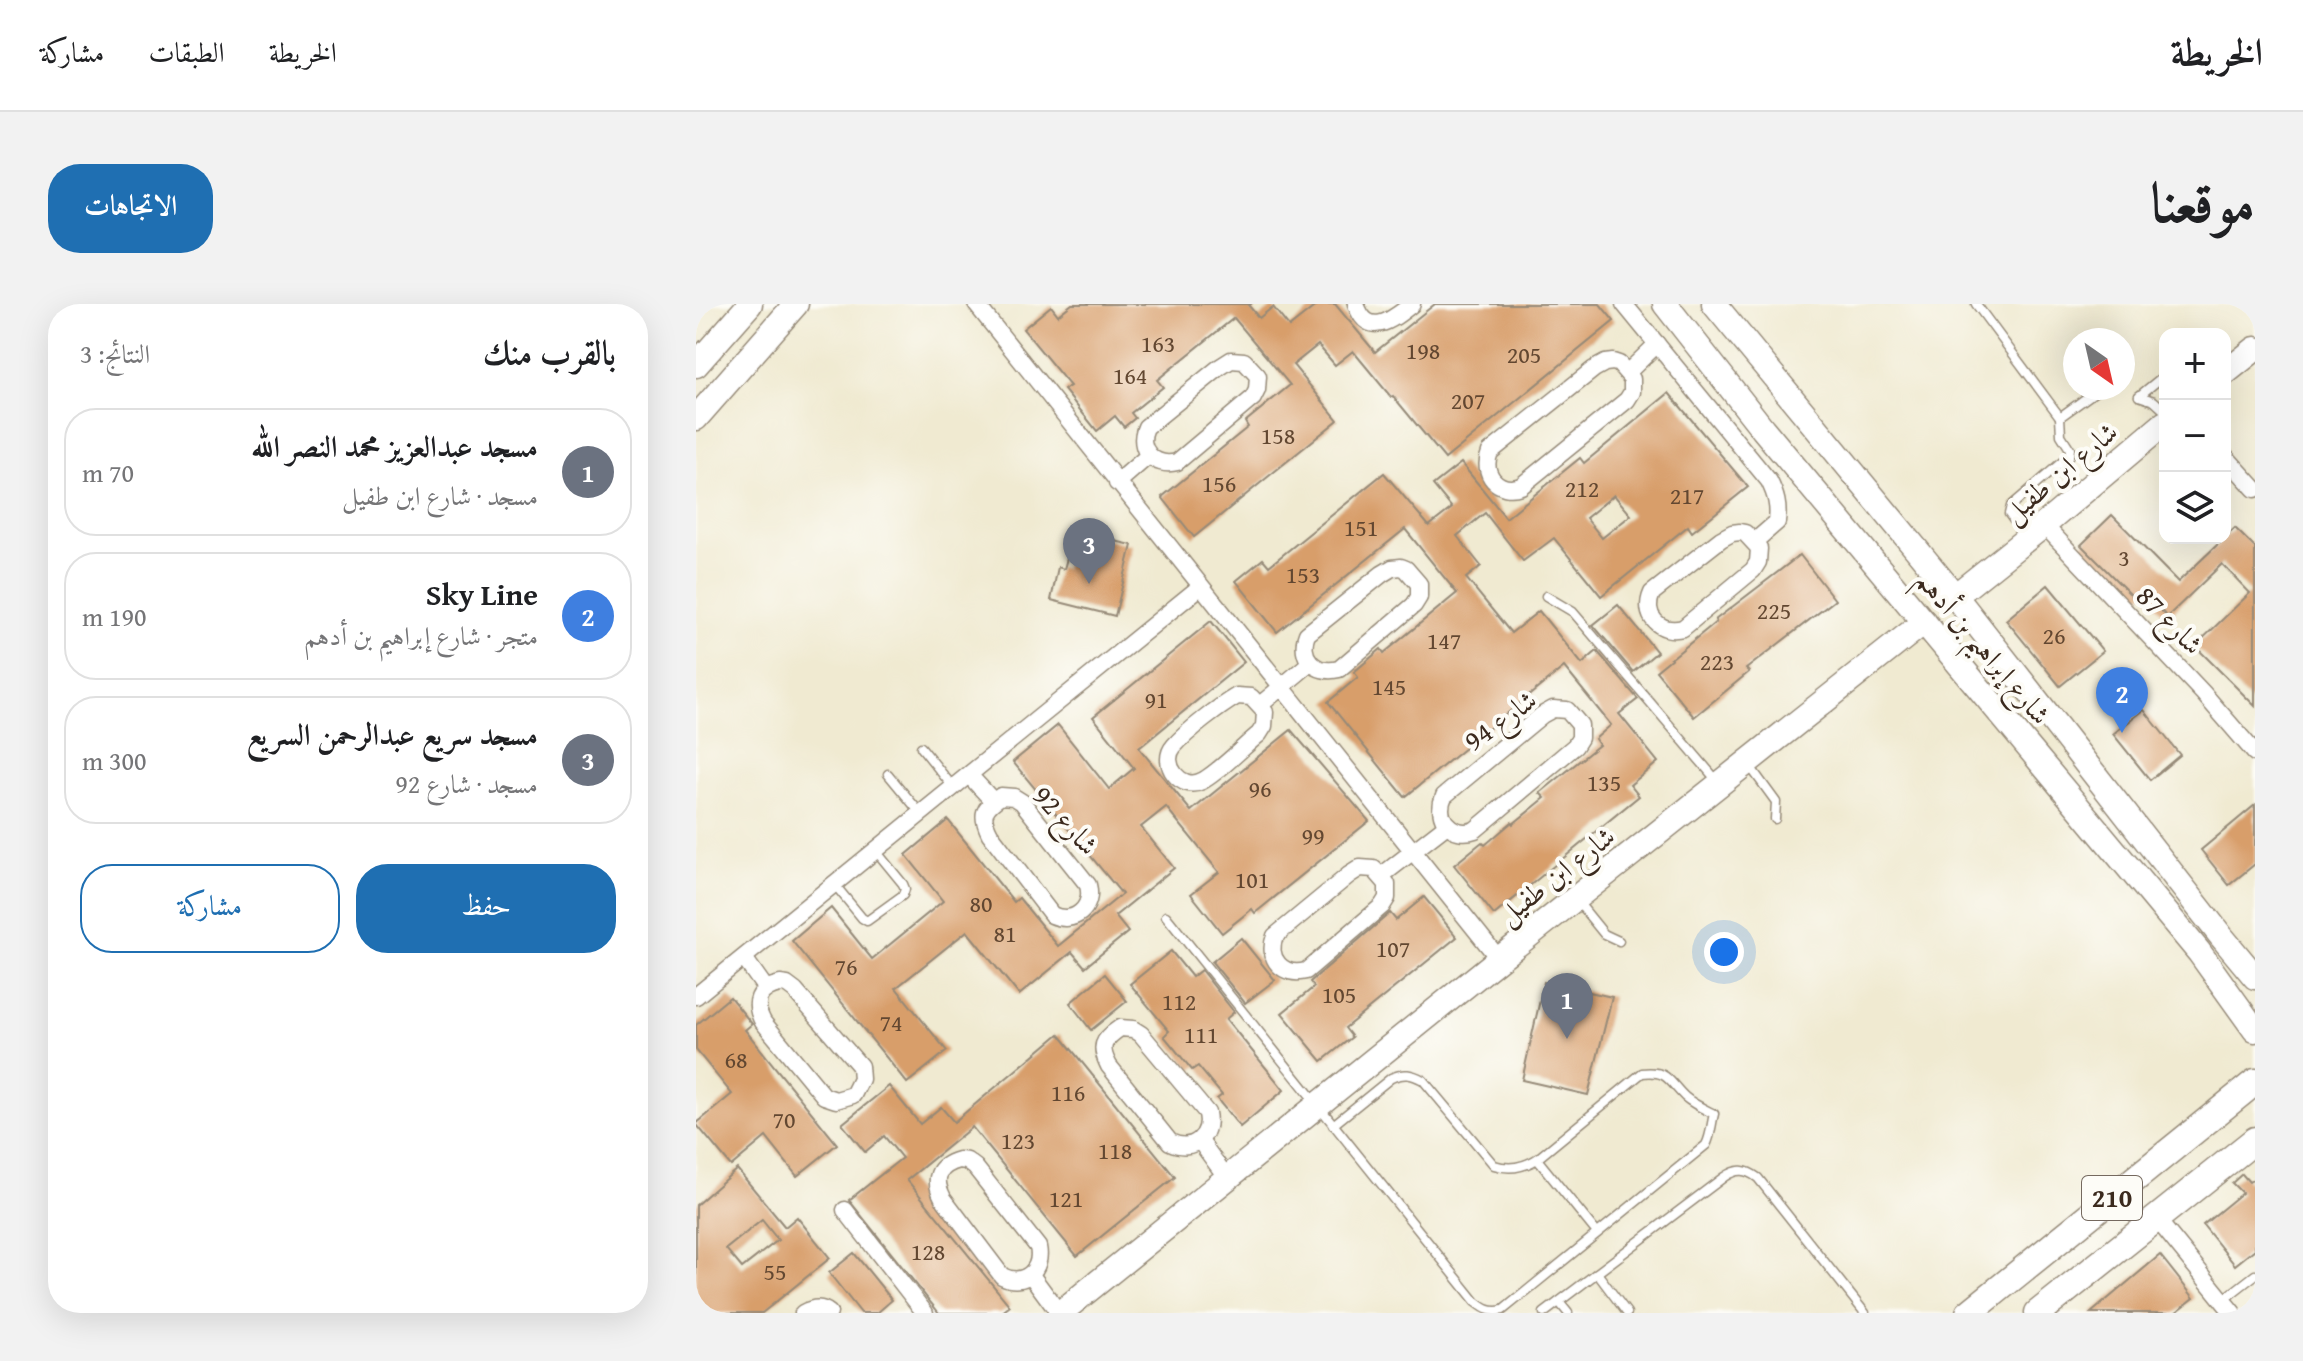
<!DOCTYPE html>
<html lang="ar">
<meta charset="utf-8">
<style>
:root{--surface:#fff;--page:#f2f2f2;--text:#202124;--muted:#757577;--line:#e0e0e0;--accent:#1f6fb2}
body{margin:0;font-family:"Gentium Book Plus",Amiri,serif;background:var(--page);color:var(--text);direction:rtl}
.controls{position:absolute;right:24px;top:24px;display:grid;overflow:hidden;border-radius:16px;box-shadow:0 8px 32px #0002}
.controls button{width:72px;height:72px;display:grid;place-items:center;padding:0;border:0;border-bottom:2px solid var(--line);background:var(--surface);color:var(--text);font:40px sans-serif}
.compass{position:absolute;left:1367px;top:24px;width:72px;height:72px;border-radius:50%;background:var(--surface);box-shadow:0 8px 32px #0002;rotate:146deg}
.you{position:absolute;left:1028px;top:648px;width:28px;height:28px;margin:-20px;border:6px solid #fff;border-radius:50%;background:#1a73e8;box-shadow:0 0 0 12px #1a73e833}
.badge{display:grid;place-items:center;width:52px;height:52px;border-radius:50%;background:var(--accent);color:#fff;font-size:26px;font-weight:700}
.pin{position:absolute;translate:-50% -66px;filter:drop-shadow(0 2px 4px #0008)}
.pin::after{content:'';position:absolute;top:42px;width:28px;height:24px;background:inherit;clip-path:polygon(0 0,100% 0,50% 100%)}
.list{margin:0;padding:0;list-style:none}
h2{display:flex;justify-content:space-between;align-items:center;height:104px;margin:0;padding:0 32px;font-size:34px}
h2 small{font-size:26px;font-weight:400;color:var(--muted)}
.list li{display:grid;grid-template-columns:52px 1fr auto;gap:24px;align-items:center;box-sizing:border-box;height:128px;margin:0 16px 16px;padding:0 16px;border:2px solid var(--line);border-radius:32px}
.list b{display:block;font-size:30px;white-space:nowrap}
.list p{margin:0;font-size:26px;white-space:nowrap;color:var(--muted)}
.list em{font-size:26px;font-style:normal;color:var(--muted)}
.actions{display:flex;gap:16px;padding:24px 32px}
.actions a{flex:1;padding:18px 0;border:2px solid var(--accent);border-radius:32px;text-align:center;font-size:28px;color:var(--accent)}
.actions .main{background:var(--accent);color:#fff}
.icon{flex:none;width:44px;height:44px;fill:none;stroke:currentColor;stroke-width:2;stroke-linecap:round;stroke-linejoin:round}
.map{position:relative;flex:none;width:1559px;height:1009px;overflow:hidden;direction:ltr;border-radius:32px}
header{display:flex;align-items:center;gap:48px;box-sizing:border-box;height:112px;padding:0 40px;background:var(--surface);border-bottom:2px solid var(--line)}
header strong{font-size:38px}
nav{display:flex;gap:44px;margin-inline-start:auto;font-size:28px}
.intro{display:flex;align-items:center;justify-content:space-between;box-sizing:border-box;height:192px;padding:0 48px}
h1{margin:0;font-size:56px}
.button{padding:20px 36px;border-radius:32px;background:var(--accent);color:#fff;font-size:28px;font-weight:700}
main{display:flex;gap:48px;padding:0 48px}
aside{flex:1;background:var(--surface);border-radius:32px;box-shadow:0 8px 32px #0002}
.map>svg:first-child{display:block}
.building{fill:#d89e6b;fill-rule:evenodd}
.lines{fill:none;stroke-linecap:round;stroke-linejoin:round}
.lane-casing{stroke:#968a78;stroke-width:11}
.street-casing{stroke:#968a78;stroke-width:19}
.secondary-casing{stroke:#968a78;stroke-width:27}
.primary-casing{stroke:#968a78;stroke-width:29}
.lane{stroke:#fff;stroke-width:8}
.street{stroke:#fff;stroke-width:16}
.secondary{stroke:#fff;stroke-width:24}
.primary{stroke:#fff;stroke-width:26}
.labels{text-anchor:middle;stroke-width:8;stroke-linejoin:round;paint-order:stroke}
.number-label{font-size:24px;fill:#624731}
.shield{fill:#fdfcf7;stroke:#75695f;stroke-width:2}
.shield-label{font-size:26px;font-weight:bold;fill:#3b2a1e}
.street-label{font-size:28px;fill:#3b2a1e;stroke:#fdfcf7}
</style>
<header>
<strong>الخريطة</strong>
<nav><a>الخريطة</a><a>الطبقات</a><a>مشاركة</a></nav>
</header>
<div class="intro"><h1>موقعنا</h1><a class="button">الاتجاهات</a></div>
<main>
<div class="map">
<svg width="1559" height="1009" viewBox="0 0 1559 1009">
<rect width="100%" height="100%" fill="#fdfcf7"/>
<filter id="ink" filterUnits="userSpaceOnUse"><feTurbulence type="fractalNoise" baseFrequency=".0125" numOctaves="2"/><feDisplacementMap in="SourceGraphic" scale="16" xChannelSelector="R" yChannelSelector="G"/><feConvolveMatrix kernelMatrix="1 2 1 2 8 2 1 2 1" color-interpolation-filters="sRGB"/></filter>
<filter id="wash" filterUnits="userSpaceOnUse"><feTurbulence type="fractalNoise" baseFrequency=".006" numOctaves="4" result="noise"/><feDisplacementMap in="SourceGraphic" scale="32" xChannelSelector="R" yChannelSelector="G"/><feGaussianBlur stdDeviation="1.8" result="paint"/><feColorMatrix in="noise" values="0 0 0 0 0 0 0 0 0 0 0 0 0 0 0 0 0 1.4 0 .05"/><feComposite in="paint" operator="in"/></filter>
<g filter="url(#wash)">
<rect width="100%" height="100%" fill="#f0ead1"/>
<g id="blocks">
<!-- building -->
<g class="building">
<polygon points="376,0 555,0 553,2 563,14 577,3 593,23 622,0 639,0 679,48 739,0 904,0 918,17 749,155 697,92 695,93 657,47 639,61 622,41 597,61 642,116 498,233 466,193 552,123 549,118 594,81 538,14 461,76 467,83 435,109 439,114 428,123 419,112 401,127 368,86 374,82 327,25 355,2 362,11"/>
<path d="M973 89 1052 183 996 228 992 222 905 292 858 234 827 257 789 209 761 232 785 262 770 274 815 329 843 307 886 360 901 347 942 395 923 410 962 458 934 481 943 492 798 611 758 561 786 538 789 541 816 518 817 520 849 494 844 489 903 441 899 435 915 421 868 363 709 493 632 398 662 373 658 368 685 345 688 349 761 289 709 225 581 328 540 277 567 255 573 262 688 169 733 222 756 204 737 181 765 159 810 214 884 154 888 159ZM918 191 935 211 906 234 890 214Z"/>
<polygon points="1416,211 1482,278 1539,224 1559,244 1559,402 1499,342 1554,289 1526,260 1471,313 1448,288 1440,296 1385,241"/>
<polygon points="388,230 436,241 419,312 355,296 362,263 368,265 373,247 383,250"/>
<polygon points="1104,251 1139,296 1050,365 1053,368 998,413 960,367 1020,318 1019,316"/>
<polygon points="1352,281 1407,347 1364,382 1310,316"/>
<polygon points="922,301 961,348 937,368 897,321"/>
<polygon points="515,317 548,358 443,444 495,507 595,426 673,517 559,609 556,605 526,629 495,590 523,568 470,503 445,523 478,564 419,612 432,628 389,663 376,648 323,691 271,627 200,684 251,747 211,779 96,637 135,604 176,655 247,597 210,551 252,516 318,598 323,594 362,642 426,590 317,458 362,421 413,485 438,464 397,413"/>
<polygon points="1448,406 1484,451 1454,476 1417,430"/>
<polygon points="1559,501 1559,560 1533,581 1505,546"/>
<polygon points="728,593 761,633 649,724 656,733 626,757 586,709 618,683 614,678 694,609 700,616"/>
<polygon points="545,634 579,676 549,699 516,658"/>
<polygon points="475,647 496,673 505,666 538,708 530,715 588,786 544,823 521,795 526,791 502,762 496,766 468,732 473,727 434,680"/>
<polygon points="409,670 431,697 395,726 374,699"/>
<polygon points="848,678 916,693 892,791 826,776"/>
<polygon points="34,693 56,720 49,726 141,840 101,872 70,833 35,862 0,820 36,790 0,746 0,721"/>
<polygon points="363,730 479,873 381,952 276,823 211,876 314,1002 305,1009 243,1009 153,896 206,854 188,832 169,848 146,820 193,782 224,820 245,803 258,818"/>
<path d="M41 865 89 923 101 913 134 954 66 1009H0V901ZM66 916 82 936 46 964 30 945Z"/>
<polygon points="1546,870 1553,878 1559,874 1559,945 1539,961 1507,921 1546,889 1536,879"/>
<polygon points="158,949 196,996 181,1009 165,1009 133,969"/>
<polygon points="1464,951 1498,994 1479,1009 1395,1009"/>
</g>
</g>
</g>
<g filter="url(#ink)">
<use href="#blocks" fill-opacity="0" stroke="#968a78" stroke-width="2"/>
<g class="lines">
<!-- lane casing -->
<g class="lane-casing">
<g id="lane">
<polyline points="1280,0 1364,113"/>
<polyline points="1443,92 1465,74 1469,79"/>
<polyline points="1443,92 1458,97 1469,107"/>
<polyline points="1329,232 1313,210 1315,202 1373,152 1374,145 1365,131 1364,113 1404,84"/>
<polyline points="850,292 877,308 1023,479"/>
<polyline points="225,443 257,483"/>
<polyline points="1053,461 1080,498 1079,515"/>
<polyline points="192,470 225,510"/>
<polyline points="139,581 166,614 171,617 207,591 209,585 207,580 180,547"/>
<polyline points="882,598 908,630 923,637"/>
<path d="M470 612 780 998C789 1005 795 1009 807 1006L1010 841C1015 832 1015 821 1018 810 1008 805 997 800 989 793 972 777 973 766 946 769L841 855C828 863 813 866 798 861L727 776C716 770 708 768 695 774L637 821"/>
<polyline points="841,855 901,929"/>
<polyline points="901,969 931,1009"/>
<polyline points="1527,996 1559,971"/>
<polyline points="863,998 872,1009"/>
<path d="M848 1009 1028 873C1041 864 1050 865 1062 874L1169 1009"/>
</g>
</g>
<!-- street casing -->
<g class="street-casing">
<g id="street">
<polyline points="280,0 803,655"/>
<path d="M660 0C672 36 697 15 716 0"/>
<path d="M928 0 1073 177C1080 191 1083 202 1081 218L1058 238"/>
<path d="M535 56 548 57 562 72 561 86 557 94 481 158C458 164 440 145 450 123L524 63Z"/>
<path d="M917 58 923 60 936 75V88L931 96 825 182C802 190 785 170 794 148L898 65 909 59Z"/>
<polyline points="932,68 961,40"/>
<polyline points="1529,152 1559,185"/>
<polyline points="421,179 452,152"/>
<polyline points="1348,221 1507,389 1559,449"/>
<path d="M1044 228 1049 229 1063 244 1062 258 1057 266 987 324C963 330 946 311 956 289L1025 235 1036 229Z"/>
<path d="M705 263 710 265 723 280V293L718 301 643 365C619 371 602 353 611 330L686 270 696 264Z"/>
<path d="M541 392 555 393 569 408 568 422 563 430C548 442 522 469 506 477 485 488 463 459 478 442 491 427 524 402 541 392Z"/>
<polyline points="564,401 614,359"/>
<path d="M857 405 871 406 884 421V434L879 442 779 526C756 534 738 514 748 492L846 411Z"/>
<polyline points="273,471 297,497"/>
<path d="M305 492 318 493 326 498 392 581C398 604 378 621 356 611L294 530C284 511 287 504 305 492Z"/>
<path d="M664 564 678 565 691 580V594L686 602 610 667C587 673 570 655 579 632L653 571Z"/>
<polyline points="685,572 751,521"/>
<polyline points="48,654 70,685"/>
<path d="M84 680 91 681 99 687 164 762 165 775 157 791 140 796 128 792 67 718C57 699 61 685 84 680Z"/>
<polyline points="0,692 504,283"/>
<path d="M424 724 437 725 445 730 511 809C516 832 497 849 474 838L413 762C403 743 406 736 424 724Z"/>
<polyline points="504,837 531,874"/>
<path d="M263 856 271 857 279 863 342 943C347 966 328 983 306 972L247 894C237 875 241 862 263 856Z"/>
<polyline points="149,906 229,1009"/>
<polyline points="1460,914 1537,1009"/>
<polyline points="335,971 363,1009"/>
<path d="M107 1009C116 1004 125 1002 133 1009"/>
</g>
</g>
<!-- secondary casing -->
<g class="secondary-casing">
<g id="secondary">
<polyline points="969,0 1067,125 1503,648 1559,726"/>
<polyline points="1018,0 1259,292 1525,632 1559,673"/>
<polyline points="0,61 54,0"/>
<polyline points="1529,69 1559,45"/>
<polyline points="0,114 100,0"/>
<polyline points="1259,292 1348,221 1469,119"/>
<polyline points="364,1009 803,655 1228,318"/>
</g>
</g>
<!-- primary casing -->
<g class="primary-casing">
<g id="primary">
<polyline points="1273,1009 1559,778"/>
<polyline points="1342,1009 1559,836"/>
</g>
</g>
<!-- lane -->
<use href="#lane" class="lane"/>
<!-- street -->
<use href="#street" class="street"/>
<!-- secondary -->
<use href="#secondary" class="secondary"/>
<!-- primary -->
<use href="#primary" class="primary"/>
</g>
</g>
<g class="labels">
<!-- number labels -->
<g class="number-label">
<text x="462" y="48">163</text>
<text x="727" y="55">198</text>
<text x="828" y="59">205</text>
<text x="434" y="80">164</text>
<text x="772" y="105">207</text>
<text x="582" y="140">158</text>
<text x="523" y="188">156</text>
<text x="886" y="193">212</text>
<text x="991" y="200">217</text>
<text x="665" y="232">151</text>
<text x="1428" y="262">3</text>
<text x="607" y="279">153</text>
<text x="1078" y="315">225</text>
<text x="1358" y="340">26</text>
<text x="748" y="345">147</text>
<text x="1021" y="366">223</text>
<text x="693" y="391">145</text>
<text x="460" y="404">91</text>
<text x="908" y="487">135</text>
<text x="564" y="493">96</text>
<text x="617" y="540">99</text>
<text x="556" y="584">101</text>
<text x="285" y="608">80</text>
<text x="309" y="638">81</text>
<text x="697" y="653">107</text>
<text x="150" y="671">76</text>
<text x="643" y="699">105</text>
<text x="483" y="706">112</text>
<text x="195" y="727">74</text>
<text x="505" y="739">111</text>
<text x="40" y="764">68</text>
<text x="372" y="797">116</text>
<text x="88" y="824">70</text>
<text x="322" y="845">123</text>
<text x="419" y="855">118</text>
<text x="370" y="903">121</text>
<text x="232" y="956">128</text>
<text x="79" y="976">55</text>
</g>
<!-- shield labels -->
<rect class="shield" x="1386" y="872" width="60" height="44" rx="6"/>
<g class="shield-label">
<text x="1416" y="903">210</text>
</g>
<!-- street labels -->
<g class="street-label">
<text transform="translate(1364 168) rotate(-40)" y="10">شارع ابن طفيل</text>
<text transform="translate(1474 316) rotate(46)" y="10">شارع 87</text>
<text transform="translate(1288 343) rotate(50)" y="10">شارع إبراهيم بن أدهم</text>
<text transform="translate(804 416) rotate(-36)" y="10">شارع 94</text>
<text transform="translate(370 516) rotate(48)" y="10">شارع 92</text>
<text transform="translate(860 571) rotate(-38)" y="10">شارع ابن طفيل</text>
</g>
</g>
</svg>
<div class="controls">
<button>+</button>
<button>−</button>
<button><svg class="icon" aria-label="layers" viewBox="0 0 24 24"><path d="M12 4l9 5-9 5-9-5zM3 14l9 5 9-5"/></svg></button>
</div>
<svg class="compass" viewBox="-18 -18 36 36"><path d="M0-13l5 13h-10z" fill="#e53935"/><path d="M0 13l5-13h-10z" fill="#757577"/></svg>
<div class="you"></div>
<div class="pin badge" style="left:871px;top:735px;background:#6b7280">1</div>
<div class="pin badge" style="left:1426px;top:429px;background:#3f7fe0">2</div>
<div class="pin badge" style="left:393px;top:280px;background:#6b7280">3</div>
</div>
<aside>
<h2>بالقرب منك<small>النتائج: 3</small></h2>
<ul class="list">
<li><span class="badge" style="background:#6b7280">1</span><div><b>مسجد عبدالعزيز محمد النصر الله</b><p>مسجد · شارع ابن طفيل</p></div><em>70 m</em></li>
<li><span class="badge" style="background:#3f7fe0">2</span><div><b>Sky Line</b><p>متجر · شارع إبراهيم بن أدهم</p></div><em>190 m</em></li>
<li><span class="badge" style="background:#6b7280">3</span><div><b>مسجد سريع عبدالرحمن السريع</b><p>مسجد · شارع 92</p></div><em>300 m</em></li>
</ul>
<div class="actions"><a class="main">حفظ</a><a>مشاركة</a></div>
</aside>
</main>
